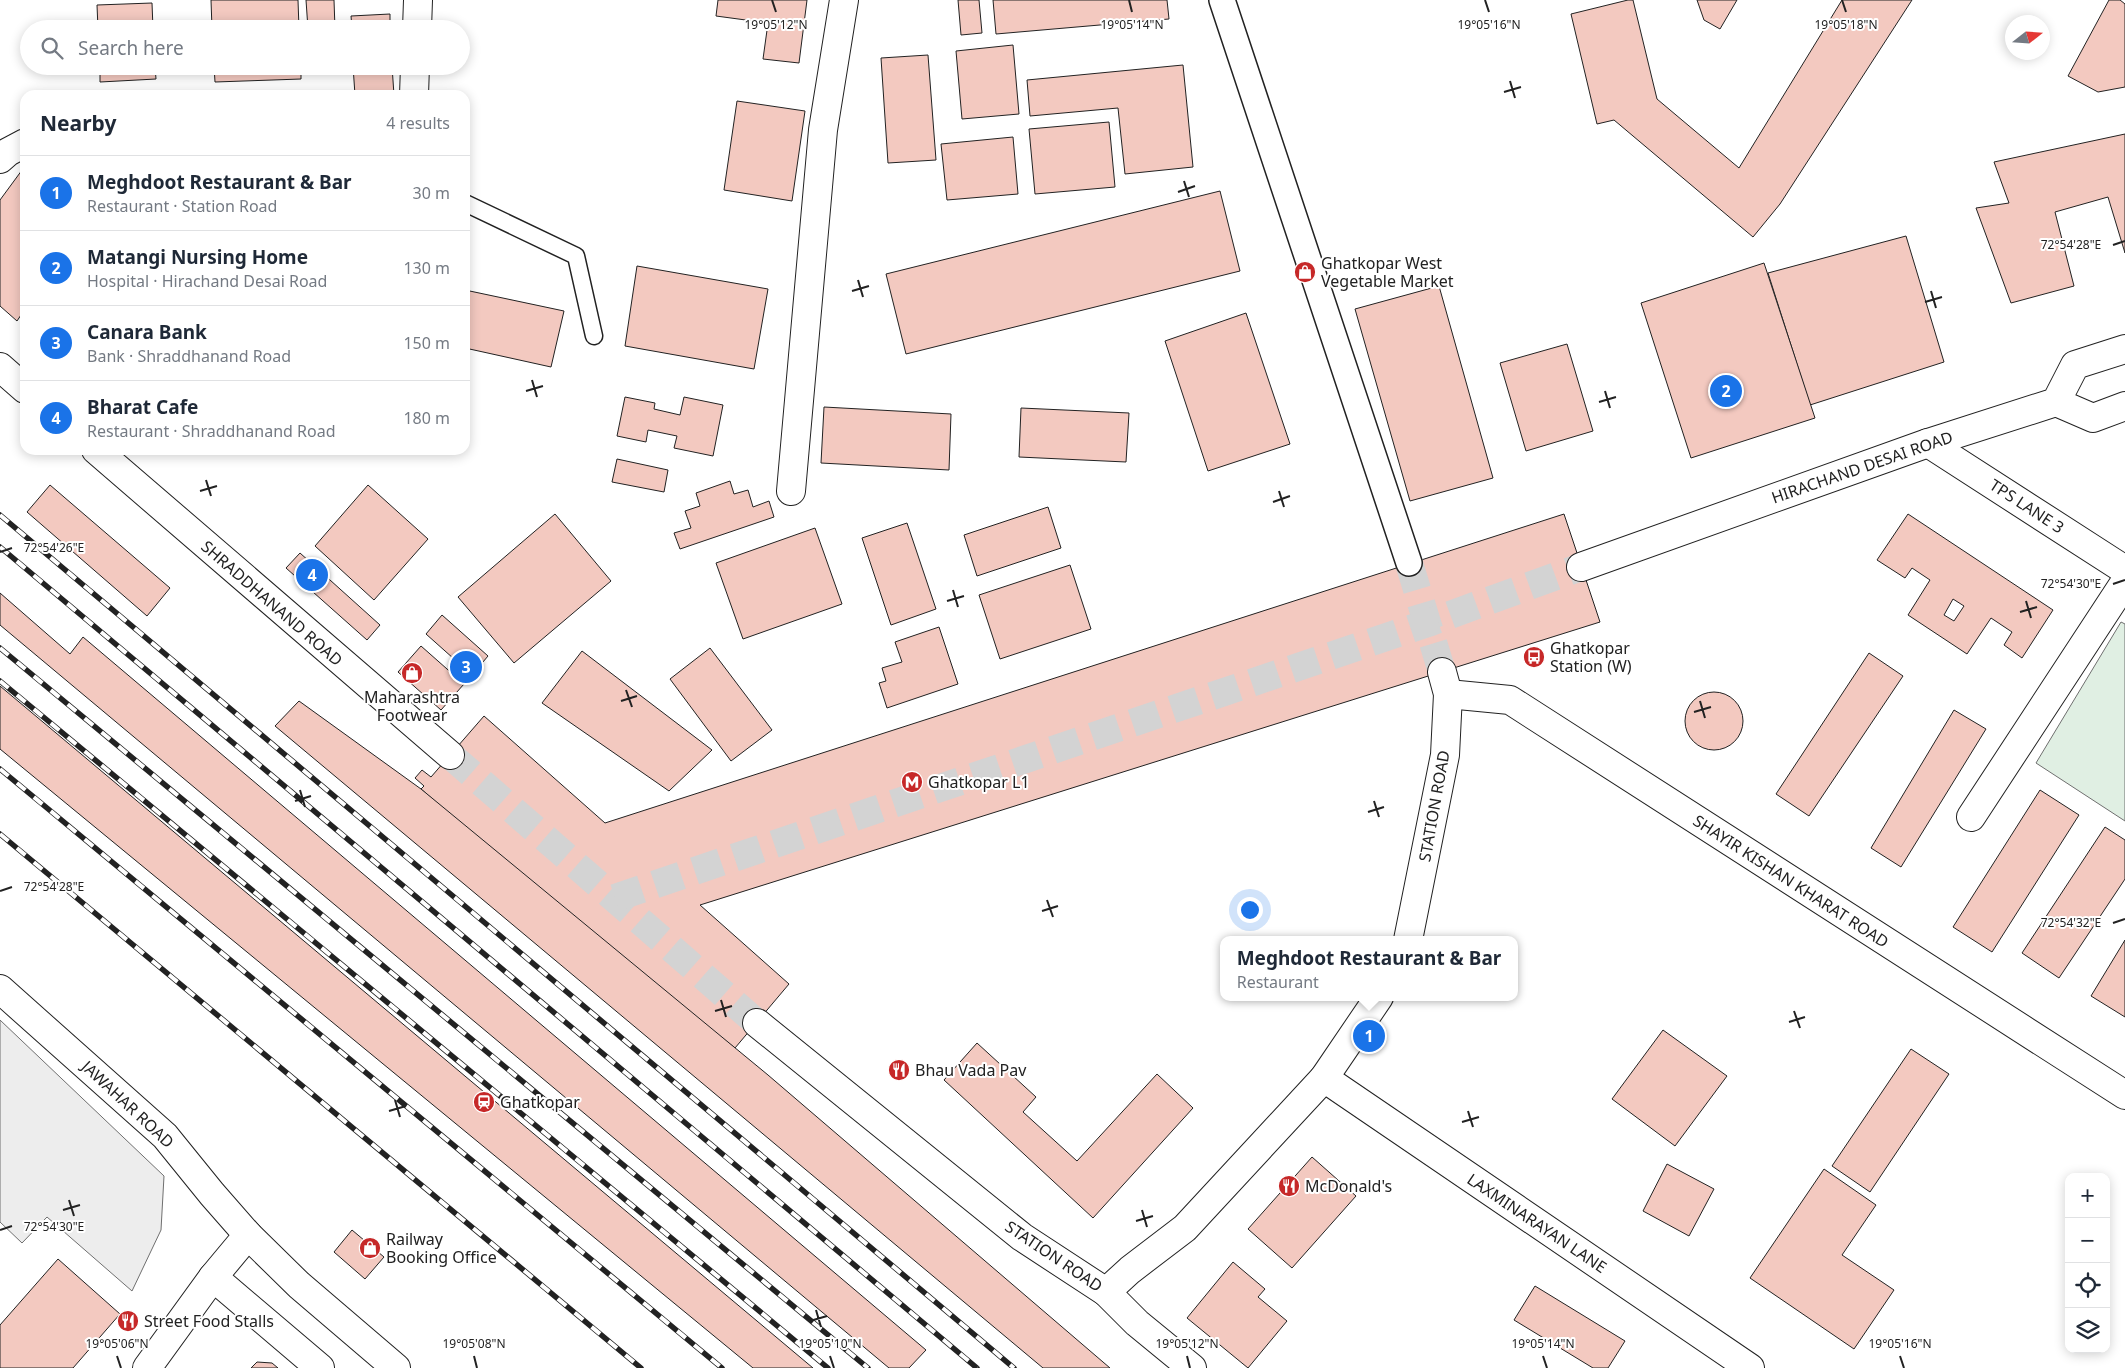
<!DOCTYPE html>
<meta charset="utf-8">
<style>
:root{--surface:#fff;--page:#f6f6f7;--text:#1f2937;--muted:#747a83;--line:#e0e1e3;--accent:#1a73e8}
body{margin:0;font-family:"Noto Sans",sans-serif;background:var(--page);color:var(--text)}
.controls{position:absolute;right:15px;bottom:15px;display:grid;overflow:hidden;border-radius:10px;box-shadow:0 2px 12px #0003}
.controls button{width:45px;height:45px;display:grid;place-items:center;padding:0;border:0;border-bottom:1px solid var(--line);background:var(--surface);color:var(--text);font:25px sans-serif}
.compass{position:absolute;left:2005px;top:15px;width:45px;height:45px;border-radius:50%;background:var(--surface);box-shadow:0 2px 12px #0003;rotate:73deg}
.you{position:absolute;left:1249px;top:909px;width:18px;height:18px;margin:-12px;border:4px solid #fff;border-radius:50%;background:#1a73e8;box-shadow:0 0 0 8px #1a73e833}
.badge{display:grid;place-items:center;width:32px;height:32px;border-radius:50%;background:var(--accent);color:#fff;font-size:16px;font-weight:700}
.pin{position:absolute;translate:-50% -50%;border:2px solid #fff;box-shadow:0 1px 5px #0006}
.popup{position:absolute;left:1220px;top:936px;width:298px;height:65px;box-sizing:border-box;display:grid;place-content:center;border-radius:10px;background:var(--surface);filter:drop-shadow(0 1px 4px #0005);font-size:16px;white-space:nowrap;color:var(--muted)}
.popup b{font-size:19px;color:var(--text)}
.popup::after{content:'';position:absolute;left:50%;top:100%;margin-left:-10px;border:10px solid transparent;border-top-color:var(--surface)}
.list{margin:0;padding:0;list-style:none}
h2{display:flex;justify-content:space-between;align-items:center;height:65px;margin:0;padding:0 20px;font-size:21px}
h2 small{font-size:16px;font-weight:400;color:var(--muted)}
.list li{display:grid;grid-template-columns:32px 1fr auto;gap:15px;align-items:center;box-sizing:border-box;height:75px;padding:0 20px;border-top:1px solid var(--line)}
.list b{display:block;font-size:19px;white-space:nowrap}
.list p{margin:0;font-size:16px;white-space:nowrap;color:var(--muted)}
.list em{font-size:16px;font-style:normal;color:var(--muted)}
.icon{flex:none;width:28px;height:28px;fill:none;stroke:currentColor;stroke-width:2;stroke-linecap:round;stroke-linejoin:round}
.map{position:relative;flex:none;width:2125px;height:1368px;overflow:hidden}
.search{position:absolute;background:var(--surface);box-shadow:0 2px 12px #0003;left:20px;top:20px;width:450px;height:55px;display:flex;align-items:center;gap:12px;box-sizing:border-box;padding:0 18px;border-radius:28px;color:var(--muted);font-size:19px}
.panel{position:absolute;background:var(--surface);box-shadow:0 2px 12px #0003;left:20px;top:90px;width:450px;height:365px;border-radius:15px}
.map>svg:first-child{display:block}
.green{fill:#e0efe3;stroke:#6f6f6f}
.parking{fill:#ededed;stroke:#6f6f6f}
.building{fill:#f3c9c0;stroke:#222;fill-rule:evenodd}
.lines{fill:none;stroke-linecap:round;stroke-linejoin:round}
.tertiary-tunnel{stroke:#d3d3d3;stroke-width:28;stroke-dasharray:28 14;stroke-linecap:butt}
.service-casing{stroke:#222;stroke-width:19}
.pedestrian-casing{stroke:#222;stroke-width:28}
.minor-casing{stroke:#222;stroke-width:30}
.tertiary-casing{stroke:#222;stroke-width:30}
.service{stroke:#fff;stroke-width:16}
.pedestrian{stroke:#fff;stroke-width:25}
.minor{stroke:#fff;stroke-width:28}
.tertiary{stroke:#fff;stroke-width:28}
.rail-casing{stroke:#222;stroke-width:5.5}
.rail{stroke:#fff;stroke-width:4;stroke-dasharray:11;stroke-linecap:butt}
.ticks{fill:none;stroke:#222;stroke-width:2}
.labels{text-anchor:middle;stroke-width:4;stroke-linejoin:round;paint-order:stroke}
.poi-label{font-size:16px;fill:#222;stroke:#fff;text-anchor:start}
.street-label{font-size:16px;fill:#222;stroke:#fff}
.ticks-label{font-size:12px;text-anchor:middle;fill:#222;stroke:#fff;stroke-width:4;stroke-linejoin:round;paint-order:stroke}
</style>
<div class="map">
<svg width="2125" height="1368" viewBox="0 0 2125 1368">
<rect width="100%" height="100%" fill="#fff"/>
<!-- green -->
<polygon class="green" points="2121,622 2125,624 2125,821 2036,763"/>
<!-- parking -->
<polygon class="parking" points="0,1020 164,1176 161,1230 132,1291 47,1217 22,1243 0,1222"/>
<!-- building -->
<g class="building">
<polygon points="211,0 298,0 299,29 212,29"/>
<polygon points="306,0 334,0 335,29 308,29"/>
<polygon points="718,0 807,0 799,63 763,59 768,23 716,16"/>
<polygon points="958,0 979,0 982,33 961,35"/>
<polygon points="993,0 1167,0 1169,19 996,34"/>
<polygon points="1628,0 1633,0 1657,99 1739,168 1842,0 1912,0 1780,204 1753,237 1614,120 1597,124 1571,14"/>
<polygon points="1697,0 1737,0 1720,29 1704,20"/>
<polygon points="2109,0 2120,0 2125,4 2125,87 2098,92 2068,76"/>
<polygon points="152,3 153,29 98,29 97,5"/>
<polygon points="390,14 390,29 352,29 351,16"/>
<polygon points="1013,45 1019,114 962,119 956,51"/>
<polygon points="928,55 936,160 888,163 881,58"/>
<polygon points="1183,65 1193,167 1125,174 1118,108 1030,116 1027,80"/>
<polygon points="100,66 155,66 156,79 100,82"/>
<polygon points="214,66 301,66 301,79 215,82"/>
<polygon points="353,66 392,66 394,95 355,95"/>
<polygon points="737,101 805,111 792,201 724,190"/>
<polygon points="1109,122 1115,187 1035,194 1029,129"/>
<polygon points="2125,134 2125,253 2108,197 2055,212 2074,286 2011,303 1976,208 2009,203 1994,162"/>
<polygon points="1013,137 1018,194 947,200 941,144"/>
<polygon points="25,166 25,309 17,321 0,306 0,200"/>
<polygon points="1220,191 1240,271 906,354 886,274"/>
<polygon points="1906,236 1944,362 1810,405 1768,273"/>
<polygon points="1764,263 1815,418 1691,458 1641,303"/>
<polygon points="637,266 768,289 754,369 625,346"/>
<polygon points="1439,286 1493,478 1410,501 1355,309"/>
<polygon points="465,290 564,311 551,367 465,348"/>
<polygon points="1246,313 1290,444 1208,471 1165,341"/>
<polygon points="1567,344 1593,431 1526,451 1500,363"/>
<polygon points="625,397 655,403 654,409 680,415 684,397 723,405 713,456 674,448 677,436 648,430 646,442 617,436"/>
<polygon points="824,407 951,414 949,470 821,463"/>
<polygon points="1021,408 1129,413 1126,462 1019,457"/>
<polygon points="617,459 668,470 664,492 612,482"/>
<polygon points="730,481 734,494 748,490 753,507 769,501 774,517 680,549 674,533 691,528 685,511 700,506 696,493"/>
<polygon points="50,485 170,588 147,616 27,512"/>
<polygon points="368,485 428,539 374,600 315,546"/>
<polygon points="1048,507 1061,548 977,576 964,535"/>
<polygon points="555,514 611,581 514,663 458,597"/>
<polygon points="1564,514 1600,622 700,905 789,984 735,1048 617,960 421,789 424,786 415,778 422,770 431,777 484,716 605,823"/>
<path d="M1908 514 2053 610 2022 658 2004 645 2012 632 1991 618 1967 654 1908 615 1930 580 1912 568 1905 578 1877 560ZM1953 599 1964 606 1954 621 1944 615Z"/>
<polygon points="907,523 936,609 891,625 862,538"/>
<polygon points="815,528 842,604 743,639 716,563"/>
<polygon points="300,553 380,625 367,640 286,568"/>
<polygon points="1070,565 1091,629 1000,659 979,595"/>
<polygon points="0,593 70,654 83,637 926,1350 909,1368 889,1368 0,625"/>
<polygon points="442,615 488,656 472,675 426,634"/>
<polygon points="939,627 958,684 887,708 879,683 886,681 882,668 902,662 895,642"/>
<polygon points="421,646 464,684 441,710 398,672"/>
<polygon points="710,648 772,730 731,761 670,679"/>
<polygon points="582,651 712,750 669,791 542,703"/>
<polygon points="1869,653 1903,676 1809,816 1776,794"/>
<polygon points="0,686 813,1368 753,1368 0,749"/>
<circle cx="1714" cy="721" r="29"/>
<polygon points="299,701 421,789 768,1075 1110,1368 1043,1368 275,726"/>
<polygon points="1954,710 1986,729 1901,867 1871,848"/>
<polygon points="2040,790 2079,815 1992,952 1953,927"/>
<polygon points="2105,827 2125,840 2125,879 2059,978 2022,953"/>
<polygon points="2125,940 2125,1017 2091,996"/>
<polygon points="1663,1030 1727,1076 1675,1146 1612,1099"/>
<polygon points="977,1043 1036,1097 1023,1112 1077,1161 1157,1074 1193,1108 1093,1218 944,1080"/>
<polygon points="1911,1049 1949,1074 1870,1192 1832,1166"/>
<polygon points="1312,1157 1356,1196 1292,1268 1248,1229"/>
<polygon points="1667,1164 1714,1189 1689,1236 1643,1211"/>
<polygon points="1824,1169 1876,1205 1842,1255 1894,1290 1854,1349 1750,1278"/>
<polygon points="352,1230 384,1257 365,1279 334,1252"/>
<polygon points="58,1259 120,1314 73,1368 0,1368 0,1325"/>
<polygon points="1233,1262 1265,1289 1258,1297 1287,1321 1248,1368 1187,1318"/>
<polygon points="1535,1286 1625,1341 1608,1368 1593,1368 1514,1320"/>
<polygon points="257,1362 272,1363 278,1368 251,1368"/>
</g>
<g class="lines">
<!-- tertiary-tunnel -->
<g class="tertiary-tunnel">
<polyline points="1409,563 1442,672"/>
<polyline points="450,755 757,1023"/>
<polyline points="615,898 1428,623 1581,567"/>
</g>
<!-- service casing -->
<g class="service-casing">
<polyline id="service" points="465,203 576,256 594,336"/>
</g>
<!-- pedestrian casing -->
<g class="pedestrian-casing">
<polyline id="pedestrian" points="1222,0 1409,563"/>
</g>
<!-- minor casing -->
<g class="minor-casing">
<g id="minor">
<polyline points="417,29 418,0"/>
<polyline points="414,95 415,66"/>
<polyline points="0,159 8,152 25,143"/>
<polyline points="1928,443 2125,570"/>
<polyline points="791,491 823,130 844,0"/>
<polyline points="1448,694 1510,700 2125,1095"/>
<polyline points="1971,817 2125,582"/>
<polyline points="1324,1078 1750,1368"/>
<polyline points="1106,1292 1137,1323 1192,1368"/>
</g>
</g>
<!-- tertiary casing -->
<g class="tertiary-casing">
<g id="tertiary">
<polyline points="0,367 25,389"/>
<polyline points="2056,402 2093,418 2125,406"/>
<polyline points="96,450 450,755"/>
<polyline points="1581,567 1928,443 2056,402 2075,365 2125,349"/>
<polyline points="1408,940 1445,755 1448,694 1442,672"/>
<polyline points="0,989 165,1136 212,1194 248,1235 213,1277 147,1368"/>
<polyline points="757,1023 1022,1237 1106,1292 1130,1270 1185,1228 1324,1078 1379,997"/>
<polyline points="248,1235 299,1285 396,1368"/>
<polyline points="213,1277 320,1368"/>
</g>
</g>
<!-- service -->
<use href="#service" class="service"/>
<!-- pedestrian -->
<use href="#pedestrian" class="pedestrian"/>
<!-- minor -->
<use href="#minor" class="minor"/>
<!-- tertiary -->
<use href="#tertiary" class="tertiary"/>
<!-- rail casing -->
<g class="rail-casing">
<g id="rail">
<polyline points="0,515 1014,1368"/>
<polyline points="0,547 977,1368"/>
<polyline points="0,648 868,1368"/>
<polyline points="0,681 828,1368"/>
<polyline points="0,769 722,1368"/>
<polyline points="0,834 641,1368"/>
</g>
</g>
<!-- rail -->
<use href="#rail" class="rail"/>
</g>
<!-- ticks -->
<path class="ticks" d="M772 0 776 12M1129 0 1132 12M1485 0 1489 12M1842 0 1846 12M1510 81 1515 98M1504 92 1521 87M1184 181 1189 197M1178 192 1195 186M2113 245 2125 241M858 280 863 297M852 291 869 286M1931 291 1936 308M1925 302 1942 297M532 380 537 397M526 391 543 386M1605 391 1610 408M1599 402 1616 397M206 480 211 496M200 491 217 486M1279 491 1284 507M1273 502 1290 496M0 552 12 548M2113 584 2125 580M953 590 958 607M947 601 964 596M2026 601 2031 618M2020 612 2037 607M626 690 632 707M621 701 637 696M1700 701 1705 718M1694 712 1711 707M300 790 305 807M295 801 311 796M1374 801 1379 817M1368 812 1384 807M0 891 12 887M1047 900 1053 917M1042 911 1058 906M2113 923 2125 919M721 1000 726 1017M715 1011 732 1006M1794 1011 1800 1028M1789 1022 1805 1017M395 1100 400 1117M389 1111 406 1106M1468 1111 1473 1127M1462 1122 1479 1117M69 1200 74 1216M63 1210 80 1205M1142 1210 1147 1227M1136 1221 1153 1216M0 1230 12 1226M816 1310 821 1327M810 1321 827 1316M117 1356 121 1368M474 1356 477 1368M830 1356 834 1368M1187 1356 1190 1368M1543 1356 1547 1368M1900 1356 1904 1368"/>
<!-- icons -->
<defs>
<g id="shop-disc" transform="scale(1.125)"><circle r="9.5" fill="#c62828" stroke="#fff"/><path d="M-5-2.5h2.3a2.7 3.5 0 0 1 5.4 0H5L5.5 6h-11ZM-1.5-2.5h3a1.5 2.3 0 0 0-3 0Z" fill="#fff"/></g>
<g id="bus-disc" transform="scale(1.125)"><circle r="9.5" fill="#c62828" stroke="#fff"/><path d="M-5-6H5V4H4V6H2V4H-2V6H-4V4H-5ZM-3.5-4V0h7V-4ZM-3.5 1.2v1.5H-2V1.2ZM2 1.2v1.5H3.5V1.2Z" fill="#fff"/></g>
<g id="metro-disc" transform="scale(1.125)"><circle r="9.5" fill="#c62828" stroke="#fff"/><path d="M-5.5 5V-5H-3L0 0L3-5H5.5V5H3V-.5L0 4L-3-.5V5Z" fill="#fff"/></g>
<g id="restaurant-disc" transform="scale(1.125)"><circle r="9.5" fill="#c62828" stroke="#fff"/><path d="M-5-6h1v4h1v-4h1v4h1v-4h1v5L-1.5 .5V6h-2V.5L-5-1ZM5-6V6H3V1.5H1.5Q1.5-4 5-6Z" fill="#fff"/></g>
<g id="station-disc" transform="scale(1.125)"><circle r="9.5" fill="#c62828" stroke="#fff"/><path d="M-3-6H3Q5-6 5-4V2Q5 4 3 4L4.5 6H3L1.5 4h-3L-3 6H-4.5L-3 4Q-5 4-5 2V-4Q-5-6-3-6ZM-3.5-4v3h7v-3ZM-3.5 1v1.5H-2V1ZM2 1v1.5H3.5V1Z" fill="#fff"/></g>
</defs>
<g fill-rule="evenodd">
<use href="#shop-disc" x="1305" y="272"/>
<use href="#bus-disc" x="1534" y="657"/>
<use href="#shop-disc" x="412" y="673"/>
<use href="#metro-disc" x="912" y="782"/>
<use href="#restaurant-disc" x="899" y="1070"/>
<use href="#station-disc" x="484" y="1102"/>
<use href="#restaurant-disc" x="1289" y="1186"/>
<use href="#shop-disc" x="370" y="1248"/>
<use href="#restaurant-disc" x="128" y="1321"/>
</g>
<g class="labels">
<!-- poi labels -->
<g class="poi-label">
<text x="1321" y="269">Ghatkopar West<tspan x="1321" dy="18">Vegetable Market</tspan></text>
<text x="1550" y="654">Ghatkopar<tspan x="1550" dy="18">Station (W)</tspan></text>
<text x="412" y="703" text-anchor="middle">Maharashtra<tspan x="412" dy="18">Footwear</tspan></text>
<text x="928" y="788">Ghatkopar L1</text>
<text x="915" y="1076">Bhau Vada Pav</text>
<text x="500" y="1108">Ghatkopar</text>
<text x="1305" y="1192">McDonald's</text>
<text x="386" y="1245">Railway<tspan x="386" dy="18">Booking Office</tspan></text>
<text x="144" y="1327">Street Food Stalls</text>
</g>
<!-- street labels -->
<g class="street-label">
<text transform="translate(1862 467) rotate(-19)" y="6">HIRACHAND DESAI ROAD</text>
<text transform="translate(2027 506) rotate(33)" y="6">TPS LANE 3</text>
<text transform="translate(272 603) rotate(41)" y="6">SHRADDHANAND ROAD</text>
<text transform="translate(1434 806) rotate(-80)" y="6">STATION ROAD</text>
<text transform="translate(1791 881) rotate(33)" y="6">SHAYIR KISHAN KHARAT ROAD</text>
<text transform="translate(128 1104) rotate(43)" y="6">JAWAHAR ROAD</text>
<text transform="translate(1537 1223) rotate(34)" y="6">LAXMINARAYAN LANE</text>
<text transform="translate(1054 1256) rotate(34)" y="6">STATION ROAD</text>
</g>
</g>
<g class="ticks-label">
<text x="776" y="29">19°05'12"N</text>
<text x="1132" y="29">19°05'14"N</text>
<text x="1489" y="29">19°05'16"N</text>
<text x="1846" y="29">19°05'18"N</text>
<text x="2071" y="249">72°54'28"E</text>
<text x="54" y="552">72°54'26"E</text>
<text x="2071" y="588">72°54'30"E</text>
<text x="54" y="891">72°54'28"E</text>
<text x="2071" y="927">72°54'32"E</text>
<text x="54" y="1231">72°54'30"E</text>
<text x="117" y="1348">19°05'06"N</text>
<text x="474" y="1348">19°05'08"N</text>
<text x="830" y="1348">19°05'10"N</text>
<text x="1187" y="1348">19°05'12"N</text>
<text x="1543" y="1348">19°05'14"N</text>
<text x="1900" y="1348">19°05'16"N</text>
</g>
</svg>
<div class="controls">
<button>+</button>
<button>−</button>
<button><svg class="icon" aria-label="locate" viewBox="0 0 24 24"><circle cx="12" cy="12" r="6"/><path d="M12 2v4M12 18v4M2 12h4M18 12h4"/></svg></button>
<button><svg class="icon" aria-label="layers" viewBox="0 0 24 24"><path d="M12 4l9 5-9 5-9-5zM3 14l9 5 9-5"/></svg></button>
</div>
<svg class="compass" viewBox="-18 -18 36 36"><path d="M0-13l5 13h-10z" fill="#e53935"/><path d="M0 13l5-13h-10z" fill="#747a83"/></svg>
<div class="you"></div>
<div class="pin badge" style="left:1369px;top:1036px">1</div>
<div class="popup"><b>Meghdoot Restaurant &amp; Bar</b>Restaurant</div>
<div class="pin badge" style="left:1726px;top:391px">2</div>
<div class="pin badge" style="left:466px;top:667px">3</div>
<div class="pin badge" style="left:312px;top:575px">4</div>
<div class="search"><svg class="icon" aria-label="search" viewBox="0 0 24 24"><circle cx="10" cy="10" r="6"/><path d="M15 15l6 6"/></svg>Search here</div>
<section class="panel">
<h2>Nearby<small>4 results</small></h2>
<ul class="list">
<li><span class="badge">1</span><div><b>Meghdoot Restaurant &amp; Bar</b><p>Restaurant · Station Road</p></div><em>30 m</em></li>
<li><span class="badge">2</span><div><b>Matangi Nursing Home</b><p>Hospital · Hirachand Desai Road</p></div><em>130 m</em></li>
<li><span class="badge">3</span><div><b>Canara Bank</b><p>Bank · Shraddhanand Road</p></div><em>150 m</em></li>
<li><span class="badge">4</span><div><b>Bharat Cafe</b><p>Restaurant · Shraddhanand Road</p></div><em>180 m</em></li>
</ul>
</section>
</div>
